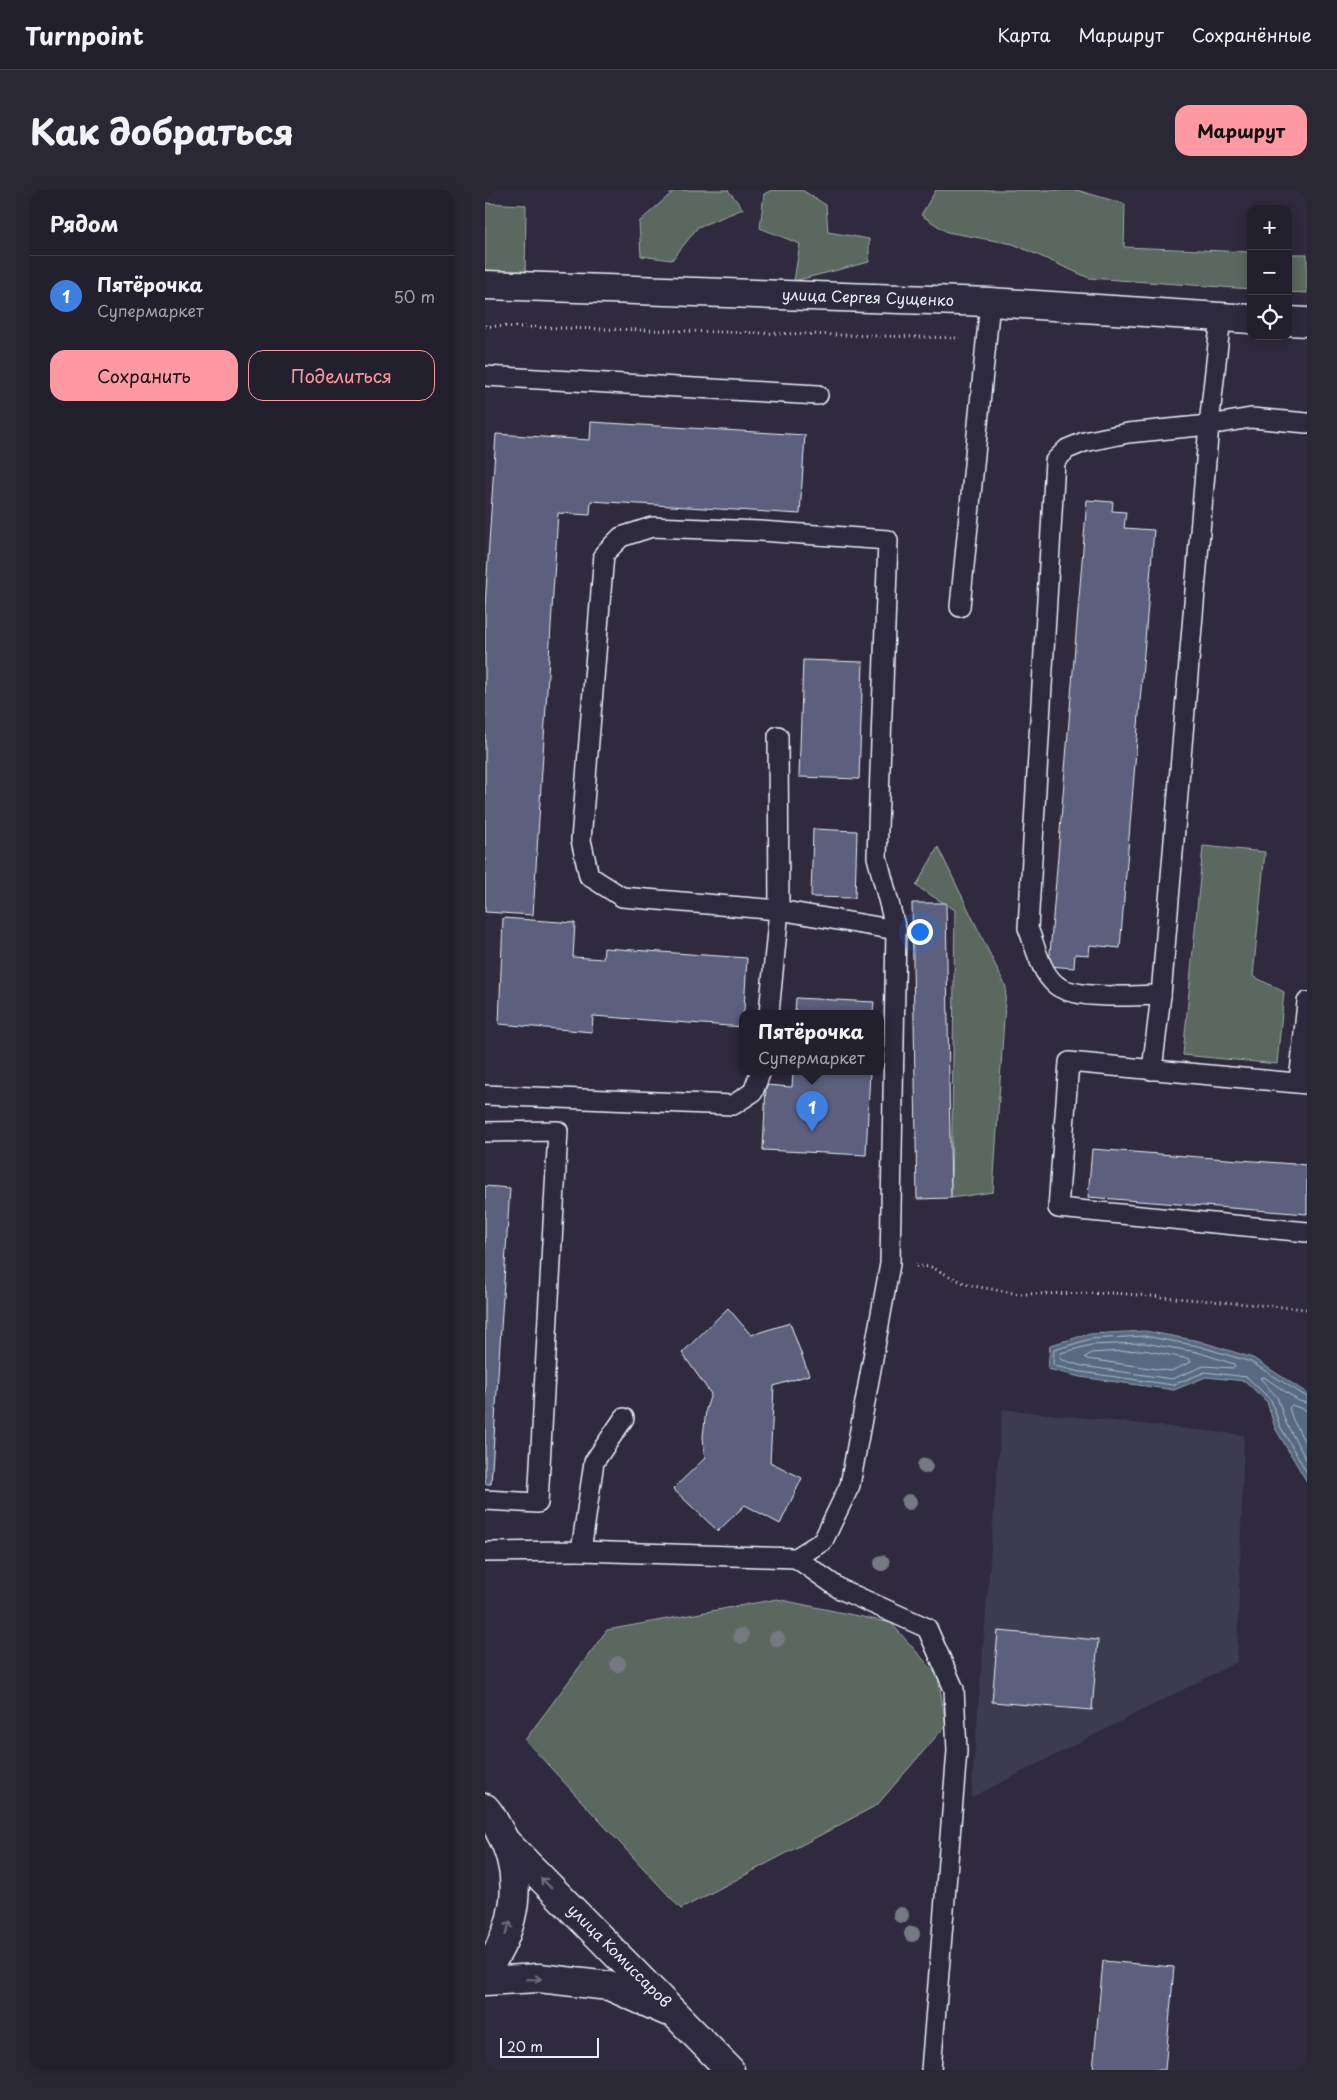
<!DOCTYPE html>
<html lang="ru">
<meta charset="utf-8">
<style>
:root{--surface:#23202e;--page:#2b2836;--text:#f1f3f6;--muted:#a3a3aa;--line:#403e4a;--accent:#ff9aa2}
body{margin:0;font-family:"Playpen Sans",sans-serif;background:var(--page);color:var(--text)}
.controls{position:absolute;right:15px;top:15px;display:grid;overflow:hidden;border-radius:10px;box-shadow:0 2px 12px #0003}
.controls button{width:45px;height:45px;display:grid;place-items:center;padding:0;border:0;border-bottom:1px solid var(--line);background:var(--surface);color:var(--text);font:25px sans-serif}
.scale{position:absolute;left:15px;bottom:12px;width:99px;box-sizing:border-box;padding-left:5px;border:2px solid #e8f1f8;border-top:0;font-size:14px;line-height:18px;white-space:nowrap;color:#e8f1f8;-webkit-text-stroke:4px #2f2a3d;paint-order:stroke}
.you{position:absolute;left:434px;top:741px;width:18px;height:18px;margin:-12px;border:4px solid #fff;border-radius:50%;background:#1a73e8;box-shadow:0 0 0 8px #1a73e833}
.badge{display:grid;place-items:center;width:32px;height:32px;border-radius:50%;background:var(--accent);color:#fff;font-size:16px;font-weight:700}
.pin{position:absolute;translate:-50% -41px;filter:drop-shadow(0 1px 2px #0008)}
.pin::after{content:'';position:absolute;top:26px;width:18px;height:15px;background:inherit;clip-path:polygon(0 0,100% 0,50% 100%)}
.popup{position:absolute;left:254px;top:820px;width:145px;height:65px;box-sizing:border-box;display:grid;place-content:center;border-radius:10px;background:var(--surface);filter:drop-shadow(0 1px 4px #0005);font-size:16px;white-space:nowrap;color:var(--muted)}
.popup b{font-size:19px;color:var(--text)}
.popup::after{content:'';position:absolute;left:50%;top:100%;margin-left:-10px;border:10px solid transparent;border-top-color:var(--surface)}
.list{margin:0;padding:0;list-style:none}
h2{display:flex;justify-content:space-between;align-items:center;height:65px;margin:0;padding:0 20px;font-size:21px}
h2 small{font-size:16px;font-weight:400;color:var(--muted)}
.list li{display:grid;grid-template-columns:32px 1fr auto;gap:15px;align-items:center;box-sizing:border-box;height:80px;padding:0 20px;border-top:1px solid var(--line)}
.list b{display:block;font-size:19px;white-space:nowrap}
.list p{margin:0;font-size:16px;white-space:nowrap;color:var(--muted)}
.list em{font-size:16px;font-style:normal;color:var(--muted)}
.actions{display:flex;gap:10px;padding:15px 20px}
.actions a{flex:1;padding:11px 0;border:1px solid var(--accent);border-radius:15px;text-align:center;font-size:18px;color:var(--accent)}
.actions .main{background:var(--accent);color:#111}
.icon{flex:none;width:28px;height:28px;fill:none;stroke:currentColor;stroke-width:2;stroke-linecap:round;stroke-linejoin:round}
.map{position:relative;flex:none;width:822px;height:1880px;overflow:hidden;border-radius:15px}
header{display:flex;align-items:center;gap:30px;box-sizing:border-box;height:70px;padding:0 25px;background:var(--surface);border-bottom:1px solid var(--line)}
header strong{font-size:24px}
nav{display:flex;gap:28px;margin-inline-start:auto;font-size:18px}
.intro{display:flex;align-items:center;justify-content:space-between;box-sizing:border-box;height:120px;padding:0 30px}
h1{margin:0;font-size:35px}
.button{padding:12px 22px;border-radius:15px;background:var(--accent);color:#111;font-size:18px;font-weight:700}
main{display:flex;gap:30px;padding:0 30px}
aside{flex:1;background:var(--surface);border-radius:15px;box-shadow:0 2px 12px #0003}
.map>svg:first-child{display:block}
.built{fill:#3c3a50}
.green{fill:#5a685e;stroke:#a1acab}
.water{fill:#586b82;stroke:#92a1b1}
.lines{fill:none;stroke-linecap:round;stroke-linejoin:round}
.shore{stroke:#aebbc9;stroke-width:1}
.building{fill:#5b607d;stroke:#e8f1f8}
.lane-casing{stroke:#e8f1f8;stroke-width:22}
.street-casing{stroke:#e8f1f8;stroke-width:31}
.secondary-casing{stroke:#e8f1f8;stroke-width:31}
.path{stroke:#e8f1f8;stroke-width:3;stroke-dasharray:1 4;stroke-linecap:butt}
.lane{stroke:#2f2a3d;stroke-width:19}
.street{stroke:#2f2a3d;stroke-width:28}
.secondary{stroke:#2f2a3d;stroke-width:28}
.tree{fill:#757982}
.oneway{stroke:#70707e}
.labels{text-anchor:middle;stroke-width:4.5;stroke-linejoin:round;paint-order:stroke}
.street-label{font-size:15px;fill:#e8f1f8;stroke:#2f2a3d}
</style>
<header>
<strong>Turnpoint</strong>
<nav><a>Карта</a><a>Маршрут</a><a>Сохранённые</a></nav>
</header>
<div class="intro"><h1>Как добраться</h1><a class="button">Маршрут</a></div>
<main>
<aside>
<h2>Рядом<small></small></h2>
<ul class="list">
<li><span class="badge" style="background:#3f7fe0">1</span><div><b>Пятёрочка</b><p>Супермаркет</p></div><em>50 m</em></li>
</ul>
<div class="actions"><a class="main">Сохранить</a><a>Поделиться</a></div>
</aside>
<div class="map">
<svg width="822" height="1880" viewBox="0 0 822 1880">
<rect width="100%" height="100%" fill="#2f2a3d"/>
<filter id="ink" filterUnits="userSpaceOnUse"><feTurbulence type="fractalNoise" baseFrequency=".02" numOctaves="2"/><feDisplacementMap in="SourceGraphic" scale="10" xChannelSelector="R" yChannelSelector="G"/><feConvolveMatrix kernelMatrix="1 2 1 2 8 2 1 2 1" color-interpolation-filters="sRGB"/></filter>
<g filter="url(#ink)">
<!-- built -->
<polygon class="built" points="517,1219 759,1245 752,1472 486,1608"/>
<!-- green -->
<g class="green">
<polygon points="190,0 243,0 258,19 213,37 187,70 156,66 154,32"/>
<polygon points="287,0 317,0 341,15 343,42 384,49 384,72 309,91 315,54 275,38 279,4"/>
<polygon points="451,0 591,0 640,14 639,57 766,62 766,99 604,88 528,54 462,42 436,25"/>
<polygon points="0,13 41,15 40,92 0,85"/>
<polygon points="803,64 822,64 822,103 803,102"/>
<polygon points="718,656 780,662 768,786 799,802 792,874 698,865"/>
<polygon points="453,657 521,797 508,1002 466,1008 470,720 431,696"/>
<polygon points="292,1409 406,1433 453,1486 461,1535 392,1615 196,1719 40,1550 122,1440"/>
</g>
<!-- water -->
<polygon class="water" points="660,1141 714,1151 768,1168 822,1203 822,1292 790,1238 782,1212 760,1191 721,1187 689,1200 595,1187 563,1179 565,1155 604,1144"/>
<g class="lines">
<!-- shore -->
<g class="shore">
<polygon points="659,1153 712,1162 749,1174 750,1177 748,1178 719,1176 687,1189 597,1176 575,1169 576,1163 606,1155"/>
<polygon points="659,1160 704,1169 706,1172 686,1181 602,1169 600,1167 607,1163"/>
<polyline points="822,1207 766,1172 713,1156 660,1146 605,1149 569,1160 568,1174 570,1176 596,1182 688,1195 720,1182 762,1187 786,1210 795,1236 822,1283"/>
<polyline points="822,1213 814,1211 779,1187 775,1188 792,1207 801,1233 822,1271"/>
<polyline points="822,1221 807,1215 804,1218 808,1230 822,1256"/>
</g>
</g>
<!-- building -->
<g class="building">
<polygon points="106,232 320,245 315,324 106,311 105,325 73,323 48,725 0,722 0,416 11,244 105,250"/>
<polygon points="602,310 628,312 627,321 641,322 639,338 669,340 635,758 605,755 604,765 590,764 589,778 564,776"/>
<polygon points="318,470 378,472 374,589 314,587"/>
<polygon points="328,639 372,641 370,708 326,707"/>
<polygon points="427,713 461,713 466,1008 432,1009"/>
<polygon points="18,728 90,733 88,767 118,769 119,758 262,768 258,837 108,826 107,842 14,834"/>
<polygon points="311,808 389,812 388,823 310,823"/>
<polygon points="308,881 385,881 381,965 278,960 281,895 307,897"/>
<polygon points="607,959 822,975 822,1024 603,1007"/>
<polygon points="0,996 25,998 6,1294 0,1294"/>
<polygon points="243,1118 266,1145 305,1133 324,1185 289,1196 285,1272 317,1288 295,1334 260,1315 233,1341 188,1299 220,1268 218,1247 221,1219 226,1204 197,1163"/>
<polygon points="513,1441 613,1450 607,1520 507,1512"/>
<polygon points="618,1771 689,1777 680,1880 608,1880"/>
</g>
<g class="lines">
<!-- lane casing -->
<g class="lane-casing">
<g id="lane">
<path d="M736 127 724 235 676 805C651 805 588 811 570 794 555 781 550 755 543 738L570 271 582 259 599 252 643 243 724 235 766 228 822 233"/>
<polyline points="0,186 333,205"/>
<polyline points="475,417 505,112"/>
<polyline points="293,546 294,720 411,740"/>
<polyline points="667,880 676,805"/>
<polyline points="814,893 822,812"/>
<polyline points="822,894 584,872 573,1018 822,1042"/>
<polyline points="0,905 248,915 268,902 276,881"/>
<polyline points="0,942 73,941 53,1313 0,1310"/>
<polyline points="96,1361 311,1368 338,1351 365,1295 405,1074 411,740 392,667 403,350 275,341 167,337 136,347 119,364 96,650 104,686 137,707 294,720 284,823"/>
<polyline points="0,1362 96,1361 109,1272 139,1228"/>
<polyline points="311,1368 355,1399 442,1438 469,1499 472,1561 446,1880"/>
</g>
</g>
<!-- street casing -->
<g class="street-casing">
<g id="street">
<polyline points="0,95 505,112 766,129"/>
<polyline points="803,131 822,132"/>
</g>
</g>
<!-- secondary casing -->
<g class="secondary-casing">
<g id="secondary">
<path d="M0 1618C6 1624 10 1633 14 1640 41 1687 31 1740 0 1781"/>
<polyline points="21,1652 245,1880"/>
<polyline points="0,1791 54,1788 124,1796 181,1821"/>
</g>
</g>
<!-- path -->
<g class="path">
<polyline points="0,136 475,148"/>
<polyline points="431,1076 446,1077 483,1095 534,1104 629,1103 822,1119"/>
</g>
<!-- lane -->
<use href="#lane" class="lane"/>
<!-- street -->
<use href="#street" class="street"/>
<!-- secondary -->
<use href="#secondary" class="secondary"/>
</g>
<!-- trees -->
<g class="tree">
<circle cx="440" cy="1276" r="8"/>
<circle cx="424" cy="1312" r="8"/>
<circle cx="397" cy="1373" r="8"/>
<circle cx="256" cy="1446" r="8"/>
<circle cx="292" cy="1449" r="8"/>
<circle cx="133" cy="1474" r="8"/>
<circle cx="416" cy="1725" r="8"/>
<circle cx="427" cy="1744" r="8"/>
</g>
<!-- one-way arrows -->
<defs><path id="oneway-shaft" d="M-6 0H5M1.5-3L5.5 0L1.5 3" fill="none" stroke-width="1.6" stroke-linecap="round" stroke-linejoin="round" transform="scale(1.25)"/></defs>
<g class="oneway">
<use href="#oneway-shaft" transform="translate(61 1693) rotate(-135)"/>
<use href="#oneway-shaft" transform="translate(23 1738) rotate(-70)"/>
<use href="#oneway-shaft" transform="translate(49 1789) rotate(-1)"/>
</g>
</g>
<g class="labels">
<!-- street labels -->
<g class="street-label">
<text transform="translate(383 108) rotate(2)" y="5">улица Сергея Сущенко</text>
<text transform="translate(134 1766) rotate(45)" y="5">улица Комиссаров</text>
</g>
</g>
</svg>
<div class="controls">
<button>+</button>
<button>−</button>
<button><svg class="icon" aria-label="locate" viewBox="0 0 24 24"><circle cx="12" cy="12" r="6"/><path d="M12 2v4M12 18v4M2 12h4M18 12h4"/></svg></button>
</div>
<div class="scale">20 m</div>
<div class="you"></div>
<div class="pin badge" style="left:327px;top:942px;background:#3f7fe0">1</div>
<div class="popup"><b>Пятёрочка</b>Супермаркет</div>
</div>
</main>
